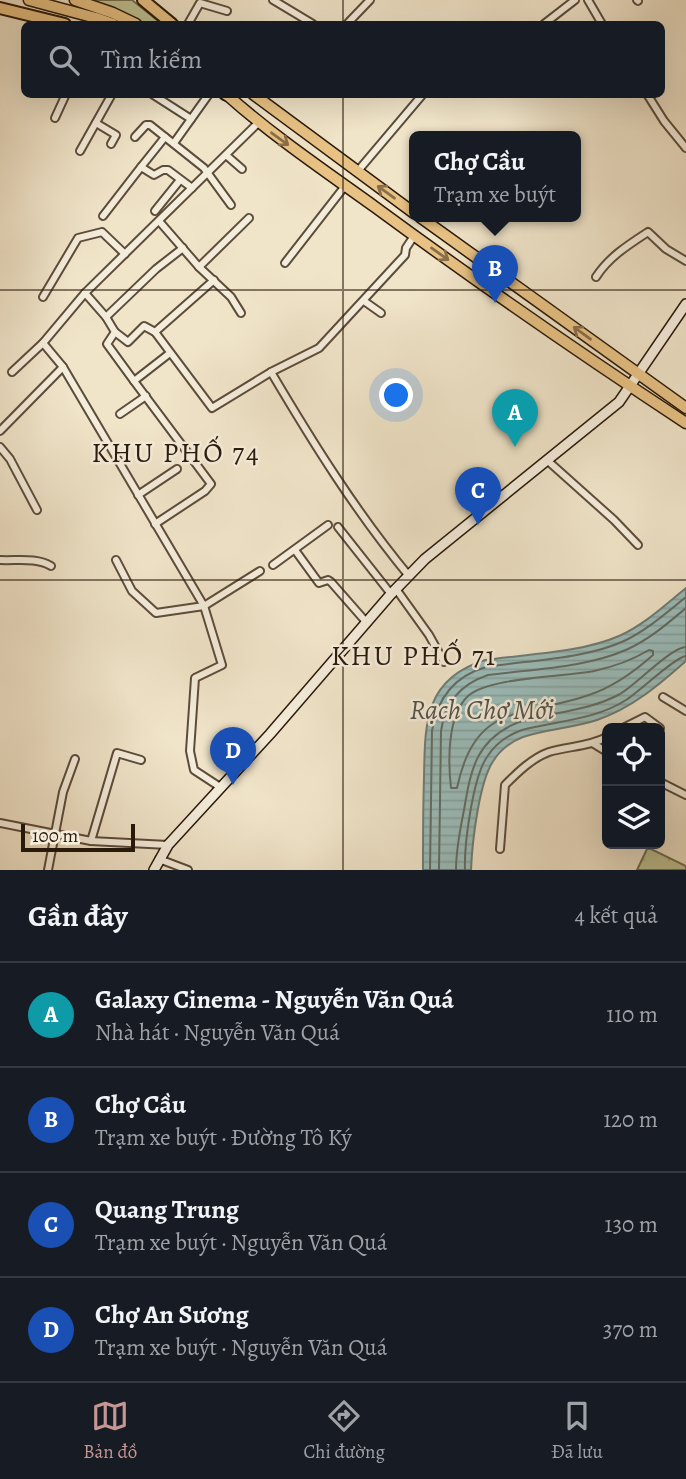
<!DOCTYPE html>
<html lang="vi">
<meta charset="utf-8">
<style>
:root{--surface:#171b24;--page:#242831;--text:#f1f3f6;--muted:#9ea1a6;--line:#363941;--accent:#c59692}
body{margin:0;font-family:Alegreya,serif;background:var(--page);color:var(--text)}
.controls{position:absolute;right:21px;bottom:21px;display:grid;overflow:hidden;border-radius:10px;box-shadow:0 7px 28px #0002}
.controls button{width:63px;height:63px;display:grid;place-items:center;padding:0;border:0;border-bottom:2px solid var(--line);background:var(--surface);color:var(--text);font:35px sans-serif}
.scale{position:absolute;left:21px;bottom:18px;width:114px;box-sizing:border-box;padding-left:7px;border:4px solid #2a1a0b;border-top:0;font-size:19px;line-height:24px;white-space:nowrap;color:#2a1a0b;-webkit-text-stroke:5px #f5eddc;paint-order:stroke}
.you{position:absolute;left:397px;top:396px;width:24px;height:24px;margin:-18px;border:5px solid #fff;border-radius:50%;background:#1a73e8;box-shadow:0 0 0 10px #1a73e833}
.badge{display:grid;place-items:center;width:46px;height:46px;border-radius:50%;background:var(--accent);color:#fff;font-size:23px;font-weight:700}
.pin{position:absolute;translate:-50% -58px;filter:drop-shadow(0 2px 4px #0008)}
.pin::after{content:'';position:absolute;top:37px;width:24px;height:21px;background:inherit;clip-path:polygon(0 0,100% 0,50% 100%)}
.popup{position:absolute;left:409px;top:131px;width:172px;height:91px;box-sizing:border-box;display:grid;place-content:center;border-radius:10px;background:var(--surface);filter:drop-shadow(0 2px 5px #0005);font-size:23px;white-space:nowrap;color:var(--muted)}
.popup b{font-size:26px;color:var(--text)}
.popup::after{content:'';position:absolute;left:50%;top:100%;margin-left:-14px;border:14px solid transparent;border-top-color:var(--surface)}
.list{margin:0;padding:0;list-style:none}
h2{display:flex;justify-content:space-between;align-items:center;height:91px;margin:0;padding:0 28px;font-size:30px}
h2 small{font-size:23px;font-weight:400;color:var(--muted)}
.list li{display:grid;grid-template-columns:46px 1fr auto;gap:21px;align-items:center;box-sizing:border-box;height:105px;padding:0 28px;border-top:2px solid var(--line)}
.list b{display:block;font-size:26px;white-space:nowrap}
.list p{margin:0;font-size:23px;white-space:nowrap;color:var(--muted)}
.list em{font-size:23px;font-style:normal;color:var(--muted)}
.icon{flex:none;width:38px;height:38px;fill:none;stroke:currentColor;stroke-width:2;stroke-linecap:round;stroke-linejoin:round}
.map{position:relative;flex:none;width:686px;height:870px;overflow:hidden}
.search{position:absolute;background:var(--surface);box-shadow:0 7px 28px #0002;left:21px;right:21px;top:21px;height:77px;display:flex;align-items:center;gap:18px;box-sizing:border-box;padding:0 24px;border-radius:10px;color:var(--muted);font-size:26px}
.sheet{height:511px;background:var(--surface)}
nav{display:flex;justify-content:space-around;align-items:center;box-sizing:border-box;height:98px;border-top:2px solid var(--line);background:var(--surface);font-size:19px;color:var(--muted)}
nav a{display:grid;justify-items:center;gap:4px}
nav .on{color:var(--accent)}
.map>svg:first-child{display:block}
.grass{fill:#bfc293;stroke:#746e4f;stroke-width:2}
.park{fill:url(#park-crowns);stroke:#746e4f;stroke-width:2}
.water{fill:url(#water-rules);stroke:#6e7c75;stroke-width:2}
.lines{fill:none;stroke-linecap:round;stroke-linejoin:round}
.shore{stroke:#626c64;stroke-width:2}
.minor-casing{stroke:#5c4c3a;stroke-width:10}
.secondary-casing{stroke:#2a1a0b;stroke-width:12}
.primary-casing{stroke:#2a1a0b;stroke-width:13}
.trunk-casing{stroke:#2a1a0b;stroke-width:14}
.minor{stroke:#f5eddc;stroke-width:6}
.secondary{stroke:#f5eddc;stroke-width:9}
.primary{stroke:#e8c284;stroke-width:10}
.trunk{stroke:#e8c284;stroke-width:10}
.oneway{stroke:#896e48}
.grid{fill:none;stroke:#2a1a0b;stroke-width:2;stroke-opacity:0.55}
.labels{text-anchor:middle;stroke-width:5;stroke-linejoin:round;paint-order:stroke}
.neighbourhood-label{font-size:28px;letter-spacing:2px;fill:#2a1a0b;stroke:#f5eddc}
.water-label{font-size:28px;font-style:italic;fill:#525349;stroke:#f5eddc}
</style>
<div class="map">
<svg width="686" height="870" viewBox="0 0 686 870">
<defs>
<pattern id="park-crowns" width="20" height="18" patternUnits="userSpaceOnUse" patternTransform="scale(1.75)"><rect width="20" height="18" fill="#bfc293"/><path d="M2 6a3 3 0 1 1 6 0M12 15a3 3 0 1 1 6 0" fill="none" stroke="#a4a67d"/></pattern>
<pattern id="water-rules" width="6" height="5" patternUnits="userSpaceOnUse" patternTransform="scale(1.75)"><rect width="6" height="5" fill="#9bbebc"/><path d="M0 2.5h6" fill="none" stroke="#86a3a0"/></pattern>
</defs>
<rect width="100%" height="100%" fill="#f0e4c9"/>
<filter id="stains"><feTurbulence type="fractalNoise" baseFrequency=".00286" numOctaves="4"/><feColorMatrix values="0 0 0 0 .2 0 0 0 0 .09 0 0 0 0 .02 0 0 0 .5 -.17"/></filter>
<radialGradient id="worn" r=".72"><stop offset=".6" stop-color="#630" stop-opacity="0"/><stop offset="1" stop-color="#630" stop-opacity=".3"/></radialGradient>
<!-- grass -->
<polygon class="grass" points="85,0 132,0 162,24 144,24"/>
<!-- park -->
<polygon class="park" points="647,849 651,849 686,866 686,870 637,870"/>
<!-- water -->
<path class="water" d="M686 588V661C659 685 632 708 597 720 573 728 547 729 523 737 512 741 500 750 494 760 479 780 472 844 471 870H423C423 839 423 808 424 778 425 723 424 679 485 660 527 654 580 653 619 636 644 625 665 605 686 588Z"/>
<g class="lines">
<!-- shore -->
<g class="shore">
<path d="M649 650 653 651V655C634 672 613 687 589 695 523 718 475 701 457 788H451C448 761 447 716 468 696 489 677 564 677 594 671 613 667 632 660 649 650Z"/>
<path d="M430 870 432 731C437 698 455 676 486 667 530 660 585 659 624 641 647 630 666 613 686 597"/>
<path d="M439 870 441 731C445 702 461 684 488 675 533 669 586 668 628 649 650 639 668 623 686 608"/>
<path d="M456 870C456 849 460 830 464 810 471 769 476 739 519 722 552 712 589 711 620 694 637 684 670 648 686 647"/>
<path d="M465 870C464 844 473 777 487 757 495 744 508 735 522 730 556 721 595 720 626 700 639 692 675 657 686 656"/>
</g>
<!-- minor casing -->
<g class="minor-casing">
<g id="minor">
<polyline points="273,0 313,24"/>
<polyline points="588,0 602,24"/>
<polyline points="637,0 638,1"/>
<polyline points="188,24 200,3 227,11"/>
<polyline points="347,24 370,0"/>
<polyline points="544,24 575,0"/>
<polyline points="152,94 191,119"/>
<polyline points="647,94 664,121 686,148"/>
<polyline points="55,118 66,94"/>
<polyline points="96,123 116,135 111,144"/>
<polyline points="135,137 146,125 150,125 204,168 231,205"/>
<polyline points="174,143 209,94"/>
<polyline points="80,151 112,94"/>
<polyline points="226,155 242,169"/>
<polyline points="141,167 165,137"/>
<polyline points="357,172 423,94"/>
<polyline points="155,211 180,180"/>
<polyline points="103,216 141,167 154,175 163,170 168,170 192,188"/>
<polyline points="159,221 199,267 231,297 241,313"/>
<polyline points="285,263 345,186"/>
<polyline points="199,267 249,218"/>
<path d="M596 277C609 257 628 245 648 232L666 249 686 261"/>
<polyline points="214,280 155,332 212,408 271,372 319,348 405,255 406,248 414,236"/>
<polyline points="85,293 106,317 115,332 107,344 134,381 170,353"/>
<polyline points="43,297 78,238 102,232 125,254"/>
<polyline points="364,301 381,313"/>
<polyline points="106,317 156,269 183,248"/>
<polyline points="115,332 128,342 144,326 155,332"/>
<polyline points="43,343 85,293 258,123"/>
<polyline points="63,367 204,606 222,665 195,678 190,751 194,770 220,787"/>
<path d="M271 372C313 443 356 512 409 576"/>
<polyline points="134,381 211,484 205,491 155,524"/>
<polyline points="120,414 146,396"/>
<polyline points="0,431 63,367 43,343 12,372"/>
<polyline points="0,447 10,459 37,510"/>
<polyline points="548,461 614,520 638,545"/>
<polyline points="138,495 177,469"/>
<polyline points="338,527 391,594"/>
<polyline points="295,550 319,583 328,580 331,582 367,623"/>
<path d="M0 560C16 561 36 557 51 566"/>
<polyline points="116,560 132,591 156,613 204,606 260,571"/>
<polyline points="273,565 328,525"/>
<polyline points="396,589 429,635 444,662"/>
<polyline points="663,697 686,711"/>
<polyline points="623,728 645,717 660,728"/>
<polyline points="594,744 607,752"/>
<polyline points="660,782 686,795"/>
<polyline points="0,823 91,841 168,845"/>
<polyline points="91,841 117,753 141,760"/>
<path d="M500 849 505 785C517 773 532 758 549 752 569 746 588 747 607 737"/>
<polyline points="159,859 188,870"/>
<polyline points="48,870 63,792 75,759"/>
</g>
</g>
<!-- secondary casing -->
<g class="secondary-casing">
<polyline id="secondary" points="154,870 168,845 270,734 391,594 425,559 619,402 686,304"/>
</g>
<!-- primary casing -->
<g class="primary-casing">
<g id="primary">
<polyline points="29,0 96,18 113,24"/>
<polyline points="75,0 113,13 136,24"/>
<path d="M226 94C273 136 325 171 375 207 477 282 581 354 686 423"/>
<polyline points="253,94 414,213"/>
<polyline points="420,217 686,408"/>
</g>
</g>
<!-- trunk casing -->
<g class="trunk-casing">
<g id="trunk">
<polyline points="143,0 172,24"/>
<polyline points="0,8 65,24"/>
<polyline points="225,94 227,95"/>
</g>
</g>
<!-- minor -->
<use href="#minor" class="minor"/>
<!-- secondary -->
<use href="#secondary" class="secondary"/>
<!-- primary -->
<use href="#primary" class="primary"/>
<!-- trunk -->
<use href="#trunk" class="trunk"/>
</g>
<!-- one-way arrows -->
<defs><path id="oneway-shaft" d="M-6 0H5M1.5-3L5.5 0L1.5 3" fill="none" stroke-width="1.6" stroke-linecap="round" stroke-linejoin="round" transform="scale(1.75)"/></defs>
<g class="oneway">
<use href="#oneway-shaft" transform="translate(280 139) rotate(36)"/>
<use href="#oneway-shaft" transform="translate(386 192) rotate(-144)"/>
<use href="#oneway-shaft" transform="translate(440 254) rotate(35)"/>
<use href="#oneway-shaft" transform="translate(582 333) rotate(-144)"/>
</g>
<!-- grid -->
<path class="grid" d="M343 0V24M343 94V870M0 290H686M0 580H686"/>
<g class="labels">
<!-- neighbourhood labels -->
<g class="neighbourhood-label">
<text x="176" y="462">KHU PHỐ 74</text>
<text x="414" y="665">KHU PHỐ 71</text>
</g>
<!-- water labels -->
<g class="water-label">
<text x="482" y="719">Rạch Chợ Mới</text>
</g>
</g>
<rect width="100%" height="100%" filter="url(#stains)"/>
<rect width="100%" height="100%" fill="url(#worn)"/>
</svg>
<div class="controls">
<button><svg class="icon" aria-label="locate" viewBox="0 0 24 24"><circle cx="12" cy="12" r="6"/><path d="M12 2v4M12 18v4M2 12h4M18 12h4"/></svg></button>
<button><svg class="icon" aria-label="layers" viewBox="0 0 24 24"><path d="M12 4l9 5-9 5-9-5zM3 14l9 5 9-5"/></svg></button>
</div>
<div class="scale">100 m</div>
<div class="you"></div>
<div class="pin badge" style="left:515px;top:447px;background:#0f9aa8">A</div>
<div class="pin badge" style="left:495px;top:303px;background:#1a4fb4">B</div>
<div class="popup"><b>Chợ Cầu</b>Trạm xe buýt</div>
<div class="pin badge" style="left:478px;top:525px;background:#1a4fb4">C</div>
<div class="pin badge" style="left:233px;top:785px;background:#1a4fb4">D</div>
<div class="search"><svg class="icon" aria-label="search" viewBox="0 0 24 24"><circle cx="10" cy="10" r="6"/><path d="M15 15l6 6"/></svg>Tìm kiếm</div>
</div>
<section class="sheet">
<h2>Gần đây<small>4 kết quả</small></h2>
<ul class="list">
<li><span class="badge" style="background:#0f9aa8">A</span><div><b>Galaxy Cinema - Nguyễn Văn Quá</b><p>Nhà hát · Nguyễn Văn Quá</p></div><em>110 m</em></li>
<li><span class="badge" style="background:#1a4fb4">B</span><div><b>Chợ Cầu</b><p>Trạm xe buýt · Đường Tô Ký</p></div><em>120 m</em></li>
<li><span class="badge" style="background:#1a4fb4">C</span><div><b>Quang Trung</b><p>Trạm xe buýt · Nguyễn Văn Quá</p></div><em>130 m</em></li>
<li><span class="badge" style="background:#1a4fb4">D</span><div><b>Chợ An Sương</b><p>Trạm xe buýt · Nguyễn Văn Quá</p></div><em>370 m</em></li>
</ul>
</section>
<nav>
<a class="on"><svg class="icon" aria-label="map" viewBox="0 0 24 24"><path d="M3 6l6-2 6 2 6-2v14l-6 2-6-2-6 2zM9 4v14M15 6v14"/></svg>Bản đồ</a>
<a><svg class="icon" aria-label="directions" viewBox="0 0 24 24"><path d="M12 3l9 9-9 9-9-9zM9 14v-3h6M13 9l2 2-2 2"/></svg>Chỉ đường</a>
<a><svg class="icon" aria-label="saved" viewBox="0 0 24 24"><path d="M7 4h10v16l-5-4-5 4z"/></svg>Đã lưu</a>
</nav>
